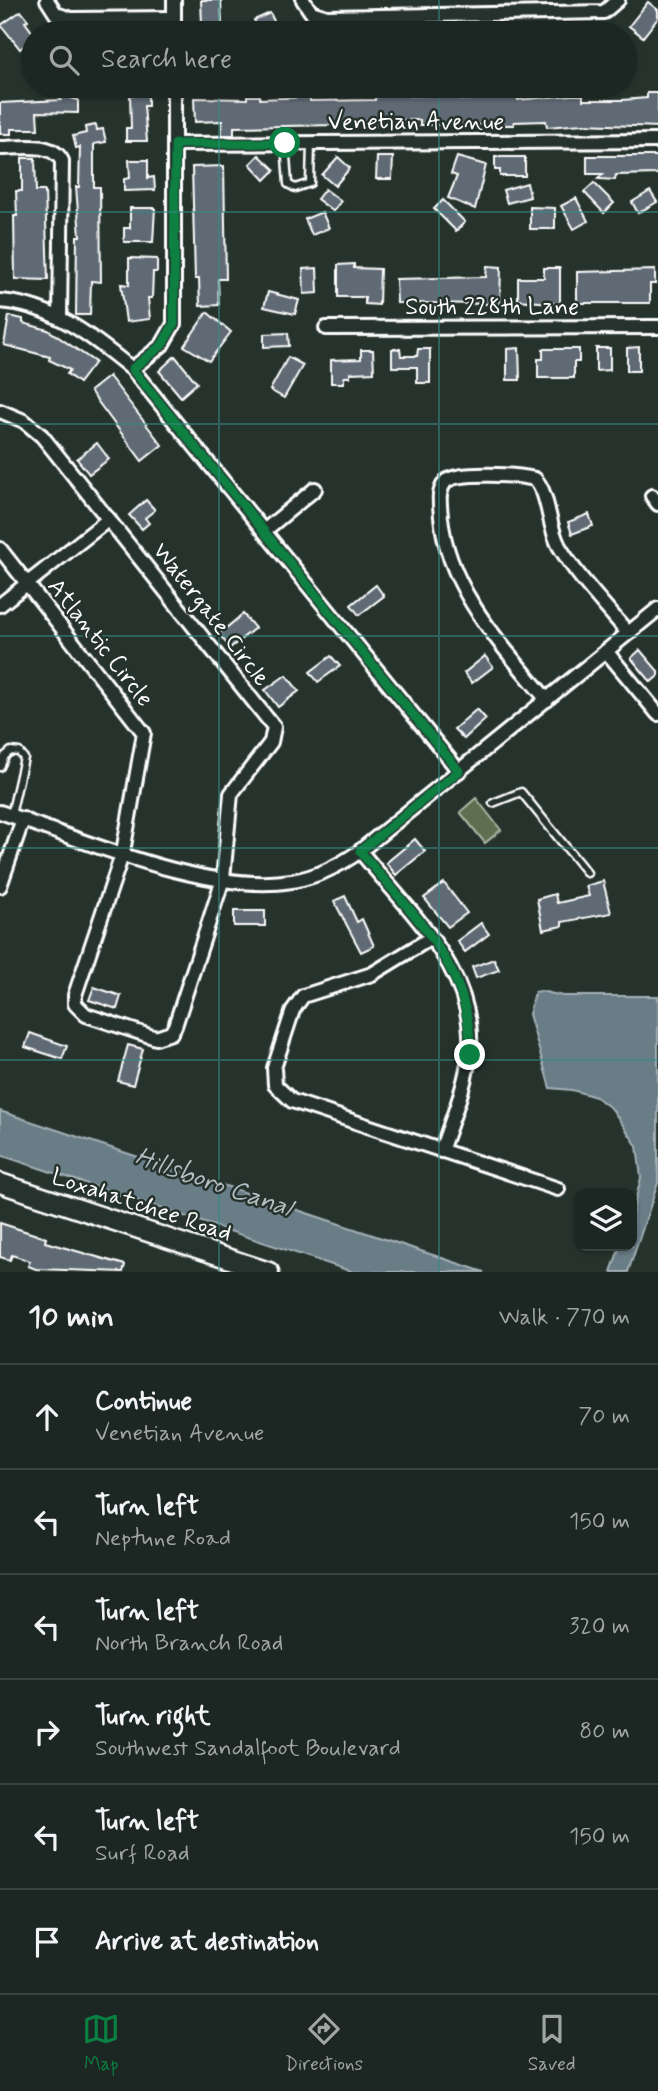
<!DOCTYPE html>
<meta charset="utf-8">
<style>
:root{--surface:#1c2622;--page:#252e2a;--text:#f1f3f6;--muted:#a0a5a5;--line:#3a4340;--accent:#0b8043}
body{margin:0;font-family:Mynerve,sans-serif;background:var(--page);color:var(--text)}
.controls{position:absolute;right:21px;bottom:21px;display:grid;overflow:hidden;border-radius:14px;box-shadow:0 2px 5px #0004}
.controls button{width:63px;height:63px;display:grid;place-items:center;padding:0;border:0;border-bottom:2px solid var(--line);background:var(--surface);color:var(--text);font:35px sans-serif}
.stop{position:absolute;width:21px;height:21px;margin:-16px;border:5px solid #0b8043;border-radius:50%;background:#fff}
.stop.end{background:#0b8043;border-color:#fff;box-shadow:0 2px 7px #0008}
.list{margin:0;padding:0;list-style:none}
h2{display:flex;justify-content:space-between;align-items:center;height:91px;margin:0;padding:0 28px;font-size:30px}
h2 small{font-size:23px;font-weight:400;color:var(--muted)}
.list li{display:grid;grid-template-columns:46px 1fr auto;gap:21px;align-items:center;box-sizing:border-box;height:105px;padding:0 28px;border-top:2px solid var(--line)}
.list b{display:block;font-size:26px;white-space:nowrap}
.list p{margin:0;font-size:23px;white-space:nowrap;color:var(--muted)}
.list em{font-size:23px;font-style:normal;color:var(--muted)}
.icon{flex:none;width:38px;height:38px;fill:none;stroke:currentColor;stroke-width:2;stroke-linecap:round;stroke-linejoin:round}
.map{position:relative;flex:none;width:658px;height:1272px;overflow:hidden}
.search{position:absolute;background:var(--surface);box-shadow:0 2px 5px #0004;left:21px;right:21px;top:21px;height:77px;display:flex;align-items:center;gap:18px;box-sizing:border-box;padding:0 24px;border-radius:38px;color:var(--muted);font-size:26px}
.sheet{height:721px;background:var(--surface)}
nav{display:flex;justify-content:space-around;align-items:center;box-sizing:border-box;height:98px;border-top:2px solid var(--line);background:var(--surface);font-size:19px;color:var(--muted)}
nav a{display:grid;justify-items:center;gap:4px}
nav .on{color:var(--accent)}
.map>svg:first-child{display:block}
.green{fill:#5f6e4f;stroke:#afb6a7;stroke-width:2}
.water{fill:#697d87;stroke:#a5b1b7;stroke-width:2}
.building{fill:#606b75;stroke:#fff;stroke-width:2}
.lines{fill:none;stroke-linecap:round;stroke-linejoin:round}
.service-casing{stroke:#fff;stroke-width:11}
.minor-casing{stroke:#fff;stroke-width:18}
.secondary-casing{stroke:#fff;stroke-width:23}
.service{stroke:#26332d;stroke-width:6}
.minor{stroke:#26332d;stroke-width:12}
.secondary{stroke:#26332d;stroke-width:18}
.route{stroke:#0b8043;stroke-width:9}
.grid{fill:none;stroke:#338b84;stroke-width:2;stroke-opacity:0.55}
.labels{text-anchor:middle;stroke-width:5;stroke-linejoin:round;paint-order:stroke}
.street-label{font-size:24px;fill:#fff;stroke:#26332d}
.water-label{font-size:26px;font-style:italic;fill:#b4bec3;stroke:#26332d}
</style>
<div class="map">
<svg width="658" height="1272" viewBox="0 0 658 1272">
<rect width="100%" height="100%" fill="#26332d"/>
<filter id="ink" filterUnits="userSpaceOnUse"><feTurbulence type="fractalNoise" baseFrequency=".0143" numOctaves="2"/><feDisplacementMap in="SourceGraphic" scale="14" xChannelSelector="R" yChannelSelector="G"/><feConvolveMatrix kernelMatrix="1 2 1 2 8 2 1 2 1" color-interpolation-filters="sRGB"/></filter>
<g filter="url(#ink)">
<!-- green -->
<polygon class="green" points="476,798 501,830 485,843 460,812"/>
<!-- water -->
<g class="water">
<polygon points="540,991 563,996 658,996 658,1183 628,1272 611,1272 620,1246 632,1246 632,1214 641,1178 637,1146 612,1109 596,1097 572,1090 550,1088 529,1014 535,992"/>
<polygon points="0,1111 484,1272 353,1272 0,1155"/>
</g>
<!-- building -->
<g class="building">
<polygon points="201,0 221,0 222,25 217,25 218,33 198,33 198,24 202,24"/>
<polygon points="648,2 658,10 658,18 643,37 629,26"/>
<polygon points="21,11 28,20 25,22 33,33 33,39 20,49 1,25"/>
<polygon points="270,13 280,33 261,33 254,20"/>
<polygon points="409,92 409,96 460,94 460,100 518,96 518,100 571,95 583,95 583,100 622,100 647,98 647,93 658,93 658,127 583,124 547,127 546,121 514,122 514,125 420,125 420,120 390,121 390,125 369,126 369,121 337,122 337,125 234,127 234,135 222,135 222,121 195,122 194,98 247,99 247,96 260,96 260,99 310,97 310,101 375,100 375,97"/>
<polygon points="61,95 78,100 78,113 37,112 38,129 11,129 11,134 0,134 0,103 61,100"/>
<polygon points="130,95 148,95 148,106 144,106 147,141 126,141 126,128 131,128"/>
<polygon points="96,125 97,130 103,129 106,142 94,144 94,187 100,187 101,282 91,281 90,315 76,315 77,236 80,236 76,187 79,187 80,147 76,148 73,136 86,133 85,127"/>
<polygon points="259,155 275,170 265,180 250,164"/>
<polygon points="587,156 658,156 658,174 616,175 615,180 598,179 603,174 587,174"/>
<polygon points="338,157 350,168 335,186 322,175"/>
<polygon points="377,157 393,157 392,179 376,179"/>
<polygon points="457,157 486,165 475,209 448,198 457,176 451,174"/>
<polygon points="495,157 525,157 525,176 500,176 500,170 495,170"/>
<polygon points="22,158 35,158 36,191 45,191 48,280 15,279 14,216 17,216 16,191 22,191"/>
<polygon points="129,160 148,160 148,178 154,177 155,190 124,191 124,179 130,178"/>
<polygon points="224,166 226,279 218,279 219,305 200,306 199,279 195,279 192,167"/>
<polygon points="527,183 530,197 507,203 503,190"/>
<polygon points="594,183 614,203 604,213 584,192"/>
<polygon points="325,189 341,201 333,211 317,199"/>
<polygon points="650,191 657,202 638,213 632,202"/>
<polygon points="576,198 588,221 574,229 561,206"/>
<polygon points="443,200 465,222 456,231 434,209"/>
<polygon points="530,207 555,208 555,229 530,229"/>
<polygon points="130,208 155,208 153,242 124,242 124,228 130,228"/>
<polygon points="322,212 329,228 312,235 305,219"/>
<polygon points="129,258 157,259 157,272 153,272 152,298 148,298 150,319 126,322 121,284 129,285"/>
<polygon points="354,264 354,268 380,269 379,305 365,304 365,297 338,297 338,265"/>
<polygon points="487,266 501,267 500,304 397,303 396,279 486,277"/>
<polygon points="317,268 318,293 304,294 303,269"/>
<polygon points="544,268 560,268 560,304 518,300 518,278 544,278"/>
<polygon points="655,270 655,284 650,284 650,303 577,303 577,272"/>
<polygon points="268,292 299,300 295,314 264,307"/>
<polygon points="207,312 231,332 209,361 184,346"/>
<polygon points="9,316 23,319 23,323 48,330 95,362 79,383 67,374 70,370 49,360 50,357 4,345"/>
<polygon points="288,333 289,346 264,347 264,334"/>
<polygon points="639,347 639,371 627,371 627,348"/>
<polygon points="519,348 520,380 507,380 507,349"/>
<polygon points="596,348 610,348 610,370 596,371"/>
<polygon points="392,349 400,349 401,356 417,356 418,349 430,349 430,383 417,383 417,367 392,367"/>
<polygon points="543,349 579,349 579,362 574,362 574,378 538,378 538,359 543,359"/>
<polygon points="361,350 373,350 374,372 350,373 350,377 344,377 344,383 331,383 331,360 361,359"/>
<polygon points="175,356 197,383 181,397 159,371"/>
<polygon points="288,357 303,365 284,398 270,390"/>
<polygon points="109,376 162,445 142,461 90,391"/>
<polygon points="97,443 109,459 89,474 77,459"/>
<polygon points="146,500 155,510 145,518 149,523 142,529 129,515"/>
<polygon points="589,514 593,526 572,534 568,522"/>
<polygon points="376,585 384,596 359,615 351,605"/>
<polygon points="243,614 255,628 230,648 219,634"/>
<polygon points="640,650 658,671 658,676 651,682 631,658"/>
<polygon points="331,656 340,666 318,682 310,672"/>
<polygon points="485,656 493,667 472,683 464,673"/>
<polygon points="286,675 299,691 278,707 265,690"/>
<polygon points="477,709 486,719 464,739 454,729"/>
<polygon points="415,839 425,851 396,875 386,863"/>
<polygon points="603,881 611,913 562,922 562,926 543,930 537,899 555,894 557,903 589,896 586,886"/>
<polygon points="444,883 467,913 448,927 424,898"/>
<polygon points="345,896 357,922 362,919 374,946 361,952 334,901"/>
<rect x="234" y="911" width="31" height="15"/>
<polygon points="481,923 489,934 465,952 457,941"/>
<polygon points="494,959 499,970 476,978 472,967"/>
<polygon points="94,987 121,996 117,1009 89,1000"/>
<polygon points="30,1033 67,1046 62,1059 25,1047"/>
<polygon points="128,1045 143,1049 133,1085 118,1081"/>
<polygon points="0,1223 46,1238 45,1242 125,1265 123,1272 36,1269 28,1266 30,1261 12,1255 10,1260 0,1257"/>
</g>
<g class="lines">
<!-- service casing -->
<g class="service-casing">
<g id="service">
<polyline points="285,143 288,184 295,188 310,183 311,143"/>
<polyline points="0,767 5,756 11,751 19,752 24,758 11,815"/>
<polyline points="493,803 521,792 587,873"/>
</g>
</g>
<!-- minor casing -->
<g class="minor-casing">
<g id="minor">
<polyline points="47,0 56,14 71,19 174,18"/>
<polyline points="174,0 174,33"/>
<polyline points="303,0 311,12 327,17 604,12 618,0"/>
<polyline points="175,144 658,141"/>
<path d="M0 148C19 148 52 141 62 161L60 318"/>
<path d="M0 301C53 305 93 337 132 369L459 771"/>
<polyline points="326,328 658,327"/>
<polyline points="132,369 162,345 174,324 174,86"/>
<polyline points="0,411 24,421 42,436 274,727 271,742 231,794 223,879 175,1026 171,1033 156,1038 86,1015 75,1004 75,995 123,852 144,733 0,549"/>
<polyline points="652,496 658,504"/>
<polyline points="264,531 315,489"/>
<polyline points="0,605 109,519"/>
<polyline points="606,651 658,714"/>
<path d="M547 700C502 645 448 590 441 517 440 503 437 492 446 481 460 471 518 475 535 479 549 493 548 526 559 546 578 578 605 605 628 633"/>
<path d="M0 812C81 839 207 895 292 881 317 877 339 866 360 851L658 609"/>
<path d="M360 851C409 912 484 977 468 1063 463 1093 451 1122 441 1151"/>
<polyline points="0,886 23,819"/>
<polyline points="431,938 372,974 303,996 293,1010 274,1068 275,1085 292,1101 558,1189"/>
</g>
</g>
<!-- secondary casing -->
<g class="secondary-casing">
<polyline id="secondary" points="0,1183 269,1272"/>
</g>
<!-- service -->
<use href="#service" class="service"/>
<!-- minor -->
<use href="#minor" class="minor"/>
<!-- secondary -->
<use href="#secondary" class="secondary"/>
</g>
</g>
<g class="lines" filter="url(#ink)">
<!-- route -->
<path class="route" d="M285 143 175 144 174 324 162 345 132 369 459 771 360 851C412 915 473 966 470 1055"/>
</g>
<!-- grid -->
<path class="grid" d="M219 0V33M439 0V33M219 86V1272M439 86V1272M0 212H658M0 424H658M0 636H658M0 848H658M0 1060H658"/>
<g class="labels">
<!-- street labels -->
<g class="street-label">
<text x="416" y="129">Venetian Avenue</text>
<text x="492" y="314">South 228th Lane</text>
<text transform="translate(212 614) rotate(52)" y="8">Watergate Circle</text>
<text transform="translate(101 642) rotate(52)" y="8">Atlantic Circle</text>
<text transform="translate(142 1204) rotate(18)" y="8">Loxahatchee Road</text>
</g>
<!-- water labels -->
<g class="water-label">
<text transform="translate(214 1181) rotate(19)" y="9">Hillsboro Canal</text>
</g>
</g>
</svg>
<div class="controls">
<button><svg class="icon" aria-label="layers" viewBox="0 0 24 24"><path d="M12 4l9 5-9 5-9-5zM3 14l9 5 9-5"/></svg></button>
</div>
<div class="stop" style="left:285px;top:143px"></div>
<div class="stop end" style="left:470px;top:1055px"></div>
<div class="search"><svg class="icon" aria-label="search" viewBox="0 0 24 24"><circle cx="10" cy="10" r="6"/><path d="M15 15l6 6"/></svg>Search here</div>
</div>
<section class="sheet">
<h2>10 min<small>Walk · 770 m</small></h2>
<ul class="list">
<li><svg class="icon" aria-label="ahead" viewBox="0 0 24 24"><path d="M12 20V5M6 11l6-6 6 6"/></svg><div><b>Continue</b><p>Venetian Avenue</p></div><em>70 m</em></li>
<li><svg class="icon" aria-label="left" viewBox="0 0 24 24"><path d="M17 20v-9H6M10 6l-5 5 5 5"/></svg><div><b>Turn left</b><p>Neptune Road</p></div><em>150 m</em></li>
<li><svg class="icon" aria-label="left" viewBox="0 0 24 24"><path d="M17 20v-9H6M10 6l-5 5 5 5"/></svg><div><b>Turn left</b><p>North Branch Road</p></div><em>320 m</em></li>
<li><svg class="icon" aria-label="right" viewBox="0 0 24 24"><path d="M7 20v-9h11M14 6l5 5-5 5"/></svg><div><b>Turn right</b><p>Southwest Sandalfoot Boulevard</p></div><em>80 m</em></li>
<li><svg class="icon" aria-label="left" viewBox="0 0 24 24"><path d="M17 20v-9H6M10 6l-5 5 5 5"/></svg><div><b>Turn left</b><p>Surf Road</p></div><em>150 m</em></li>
<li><svg class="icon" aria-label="arrive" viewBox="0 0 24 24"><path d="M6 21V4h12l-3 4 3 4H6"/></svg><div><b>Arrive at destination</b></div></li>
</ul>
</section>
<nav>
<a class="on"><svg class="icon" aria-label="map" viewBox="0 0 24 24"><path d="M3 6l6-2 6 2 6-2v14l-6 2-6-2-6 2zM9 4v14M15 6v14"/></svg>Map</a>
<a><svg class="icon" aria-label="directions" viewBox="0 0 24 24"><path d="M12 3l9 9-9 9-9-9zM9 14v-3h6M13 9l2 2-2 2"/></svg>Directions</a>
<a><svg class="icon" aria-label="saved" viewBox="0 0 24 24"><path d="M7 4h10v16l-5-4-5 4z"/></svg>Saved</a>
</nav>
